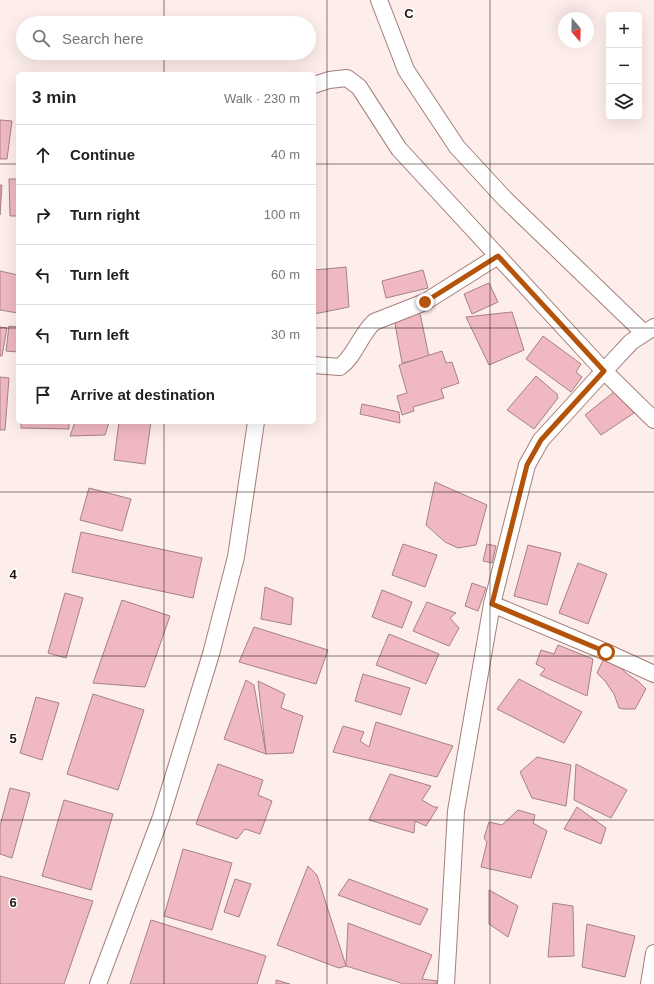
<!DOCTYPE html>
<meta charset="utf-8">
<style>
:root{--surface:#fff;--page:#f6f6f6;--text:#222;--muted:#767676;--line:#e0e0e0}
body{margin:0;font-family:Helvetica,sans-serif;background:var(--page);color:var(--text)}
.controls{position:absolute;right:12px;top:12px;display:grid;overflow:hidden;border-radius:6px;box-shadow:0 4px 16px #0002}
.controls button{width:36px;height:36px;display:grid;place-items:center;padding:0;border:0;border-bottom:1px solid var(--line);background:var(--surface);color:var(--text);font:20px sans-serif}
.compass{position:absolute;left:558px;top:12px;width:36px;height:36px;border-radius:50%;background:var(--surface);box-shadow:0 4px 16px #0002;rotate:161deg}
.stop{position:absolute;width:12px;height:12px;margin:-9px;border:3px solid #b45309;border-radius:50%;background:#fff}
.stop.end{background:#b45309;border-color:#fff;box-shadow:0 1px 4px #0008}
.list{margin:0;padding:0;list-style:none}
h2{display:flex;justify-content:space-between;align-items:center;height:52px;margin:0;padding:0 16px;font-size:17px}
h2 small{font-size:13px;font-weight:400;color:var(--muted)}
.list li{display:grid;grid-template-columns:26px 1fr auto;gap:12px;align-items:center;box-sizing:border-box;height:60px;padding:0 16px;border-top:1px solid var(--line)}
.list b{display:block;font-size:15px;white-space:nowrap}
.list em{font-size:13px;font-style:normal;color:var(--muted)}
.icon{flex:none;width:22px;height:22px;fill:none;stroke:currentColor;stroke-width:2;stroke-linecap:round;stroke-linejoin:round}
.map{position:relative;flex:none;width:654px;height:984px;overflow:hidden}
.search{position:absolute;background:var(--surface);box-shadow:0 4px 16px #0002;left:16px;top:16px;width:300px;height:44px;display:flex;align-items:center;gap:10px;box-sizing:border-box;padding:0 14px;border-radius:22px;color:var(--muted);font-size:15px}
.panel{position:absolute;background:var(--surface);box-shadow:0 4px 16px #0002;left:16px;top:72px;width:300px;height:352px;border-radius:6px}
.map>svg:first-child{display:block}
.building{fill:#f0b8c0;stroke:#a68186}
.lines{fill:none;stroke-linecap:round;stroke-linejoin:round}
.street-casing{stroke:#a37f79;stroke-width:18}
.street{stroke:#fff;stroke-width:16}
.route{stroke:#b45309;stroke-width:5}
.grid{fill:none;stroke:#221512;stroke-width:1;stroke-opacity:0.55}
.grid-label{font-size:13px;text-anchor:middle;font-weight:bold;fill:#221512;stroke:#fff;stroke-width:3;stroke-linejoin:round;paint-order:stroke}
</style>
<div class="map">
<svg width="654" height="984" viewBox="0 0 654 984">
<rect width="100%" height="100%" fill="#feeeeb"/>
<!-- building -->
<g class="building">
<polygon points="0,120 12,121 7,159 0,159"/>
<polygon points="9,179 18,179 18,216 10,216"/>
<polygon points="0,185 2,185 0,215"/>
<polygon points="346,267 349,307 314,314 314,270"/>
<polygon points="423,270 428,288 386,298 382,281"/>
<polygon points="0,271 18,275 18,313 0,310"/>
<polygon points="489,283 498,302 472,314 464,294"/>
<polygon points="512,312 524,350 489,365 466,317"/>
<polygon points="420,313 429,357 402,363 394,318"/>
<polygon points="9,326 18,327 18,352 6,351"/>
<polygon points="0,327 7,328 2,356 0,356"/>
<polygon points="543,336 581,364 576,372 582,377 571,392 526,359"/>
<polygon points="442,351 446,363 452,362 459,383 441,389 444,398 413,407 414,411 402,415 397,396 407,393 399,365"/>
<polygon points="536,376 557,394 558,398 534,429 507,410"/>
<polygon points="0,377 9,378 5,430 0,430"/>
<polygon points="615,391 634,413 601,435 585,415"/>
<polygon points="362,404 399,412 400,423 360,414"/>
<polygon points="21,422 69,422 69,429 21,428"/>
<polygon points="75,422 109,422 105,435 70,436"/>
<polygon points="119,422 151,422 145,464 114,460"/>
<polygon points="435,482 487,505 476,545 458,548 445,542 426,525"/>
<polygon points="89,488 131,499 122,531 80,520"/>
<polygon points="81,532 202,558 193,598 72,572"/>
<polygon points="403,544 437,555 425,587 392,575"/>
<polygon points="487,544 496,546 492,563 483,561"/>
<polygon points="528,545 561,553 547,605 514,596"/>
<polygon points="578,563 607,574 588,624 559,613"/>
<polygon points="472,583 486,588 478,611 465,606"/>
<polygon points="265,587 293,598 291,625 261,619"/>
<polygon points="382,590 412,602 402,628 372,617"/>
<polygon points="65,593 83,598 66,658 48,653"/>
<polygon points="122,600 170,616 145,687 93,683"/>
<polygon points="427,602 456,613 450,618 459,628 449,646 413,631"/>
<polygon points="254,627 328,650 316,684 239,662"/>
<polygon points="389,634 439,654 426,684 376,665"/>
<polygon points="558,645 593,659 587,696 540,675 545,669 536,664 541,650 554,654"/>
<polygon points="606,654 626,673 639,682 646,689 635,709 624,709 619,708 614,694 605,681 597,673"/>
<polygon points="363,674 410,688 401,715 355,701"/>
<polygon points="519,679 582,712 564,743 497,709"/>
<polygon points="246,680 254,685 266,754 224,739"/>
<polygon points="258,681 285,694 281,708 303,716 293,753 266,754"/>
<polygon points="93,694 144,710 118,790 67,774"/>
<polygon points="36,697 59,703 42,760 20,753"/>
<polygon points="376,722 453,746 437,777 333,752 343,726 364,732 360,741 369,747"/>
<polygon points="537,757 571,765 566,806 532,798 520,772"/>
<polygon points="218,764 263,780 258,795 272,801 260,834 245,829 237,839 196,824"/>
<polygon points="576,764 627,790 611,818 574,800"/>
<polygon points="390,774 431,786 422,800 434,807 438,807 426,826 415,821 414,833 369,820"/>
<polygon points="10,788 30,793 12,858 0,854 0,826"/>
<polygon points="64,800 113,814 91,890 42,876"/>
<polygon points="577,807 606,828 601,844 564,829"/>
<polygon points="518,810 535,815 533,823 547,831 531,878 481,867 487,842 484,838 489,822 502,825"/>
<polygon points="183,849 232,863 212,930 164,916"/>
<polygon points="308,866 317,875 346,966 339,968 277,945"/>
<polygon points="0,876 93,901 64,984 0,984"/>
<polygon points="235,879 251,884 239,917 224,912"/>
<polygon points="349,879 428,909 420,925 338,895"/>
<polygon points="489,890 518,906 508,937 489,924"/>
<polygon points="553,903 573,906 574,956 548,957"/>
<polygon points="151,920 266,956 257,984 130,984"/>
<polygon points="348,923 432,955 422,979 437,981 436,984 402,984 401,983 346,966"/>
<polygon points="587,924 635,936 625,977 582,967"/>
<polygon points="276,980 290,984 276,984"/>
</g>
<g class="lines">
<!-- street casing -->
<g class="street-casing">
<g id="street">
<polyline points="379,0 406,70 457,147 505,199 644,333"/>
<polyline points="314,85 329,80 347,78 359,87 399,149 604,371 654,420"/>
<path d="M314 365 340 367C355 356 360 335 374 322L425 302 498 256"/>
<polyline points="492,604 606,652 654,674"/>
<polyline points="98,984 161,817 211,654 236,557 256,422"/>
<polyline points="446,984 456,811 492,604 527,465 541,440 604,371 631,342 654,327"/>
<polyline points="649,984 654,953"/>
</g>
</g>
<!-- street -->
<use href="#street" class="street"/>
</g>
<g class="lines">
<!-- route -->
<polyline class="route" points="425,302 498,256 604,371 541,440 527,465 492,604 606,652"/>
</g>
<!-- grid -->
<path class="grid" d="M164 0V23M327 0V984M490 0V984M164 53V74M0 164H18M314 164H654M0 328H18M314 328H654M164 422V984M0 492H654M0 656H654M0 820H654"/>
<g class="grid-label">
<text x="409" y="18">C</text>
<text x="13" y="579">4</text>
<text x="13" y="743">5</text>
<text x="13" y="907">6</text>
</g>
</svg>
<div class="controls">
<button>+</button>
<button>−</button>
<button><svg class="icon" aria-label="layers" viewBox="0 0 24 24"><path d="M12 4l9 5-9 5-9-5zM3 14l9 5 9-5"/></svg></button>
</div>
<svg class="compass" viewBox="-18 -18 36 36"><path d="M0-13l5 13h-10z" fill="#e53935"/><path d="M0 13l5-13h-10z" fill="#767676"/></svg>
<div class="stop" style="left:606px;top:652px"></div>
<div class="stop end" style="left:425px;top:302px"></div>
<div class="search"><svg class="icon" aria-label="search" viewBox="0 0 24 24"><circle cx="10" cy="10" r="6"/><path d="M15 15l6 6"/></svg>Search here</div>
<section class="panel">
<h2>3 min<small>Walk · 230 m</small></h2>
<ul class="list">
<li><svg class="icon" aria-label="ahead" viewBox="0 0 24 24"><path d="M12 20V5M6 11l6-6 6 6"/></svg><div><b>Continue</b></div><em>40 m</em></li>
<li><svg class="icon" aria-label="right" viewBox="0 0 24 24"><path d="M7 20v-9h11M14 6l5 5-5 5"/></svg><div><b>Turn right</b></div><em>100 m</em></li>
<li><svg class="icon" aria-label="left" viewBox="0 0 24 24"><path d="M17 20v-9H6M10 6l-5 5 5 5"/></svg><div><b>Turn left</b></div><em>60 m</em></li>
<li><svg class="icon" aria-label="left" viewBox="0 0 24 24"><path d="M17 20v-9H6M10 6l-5 5 5 5"/></svg><div><b>Turn left</b></div><em>30 m</em></li>
<li><svg class="icon" aria-label="arrive" viewBox="0 0 24 24"><path d="M6 21V4h12l-3 4 3 4H6"/></svg><div><b>Arrive at destination</b></div></li>
</ul>
</section>
</div>
